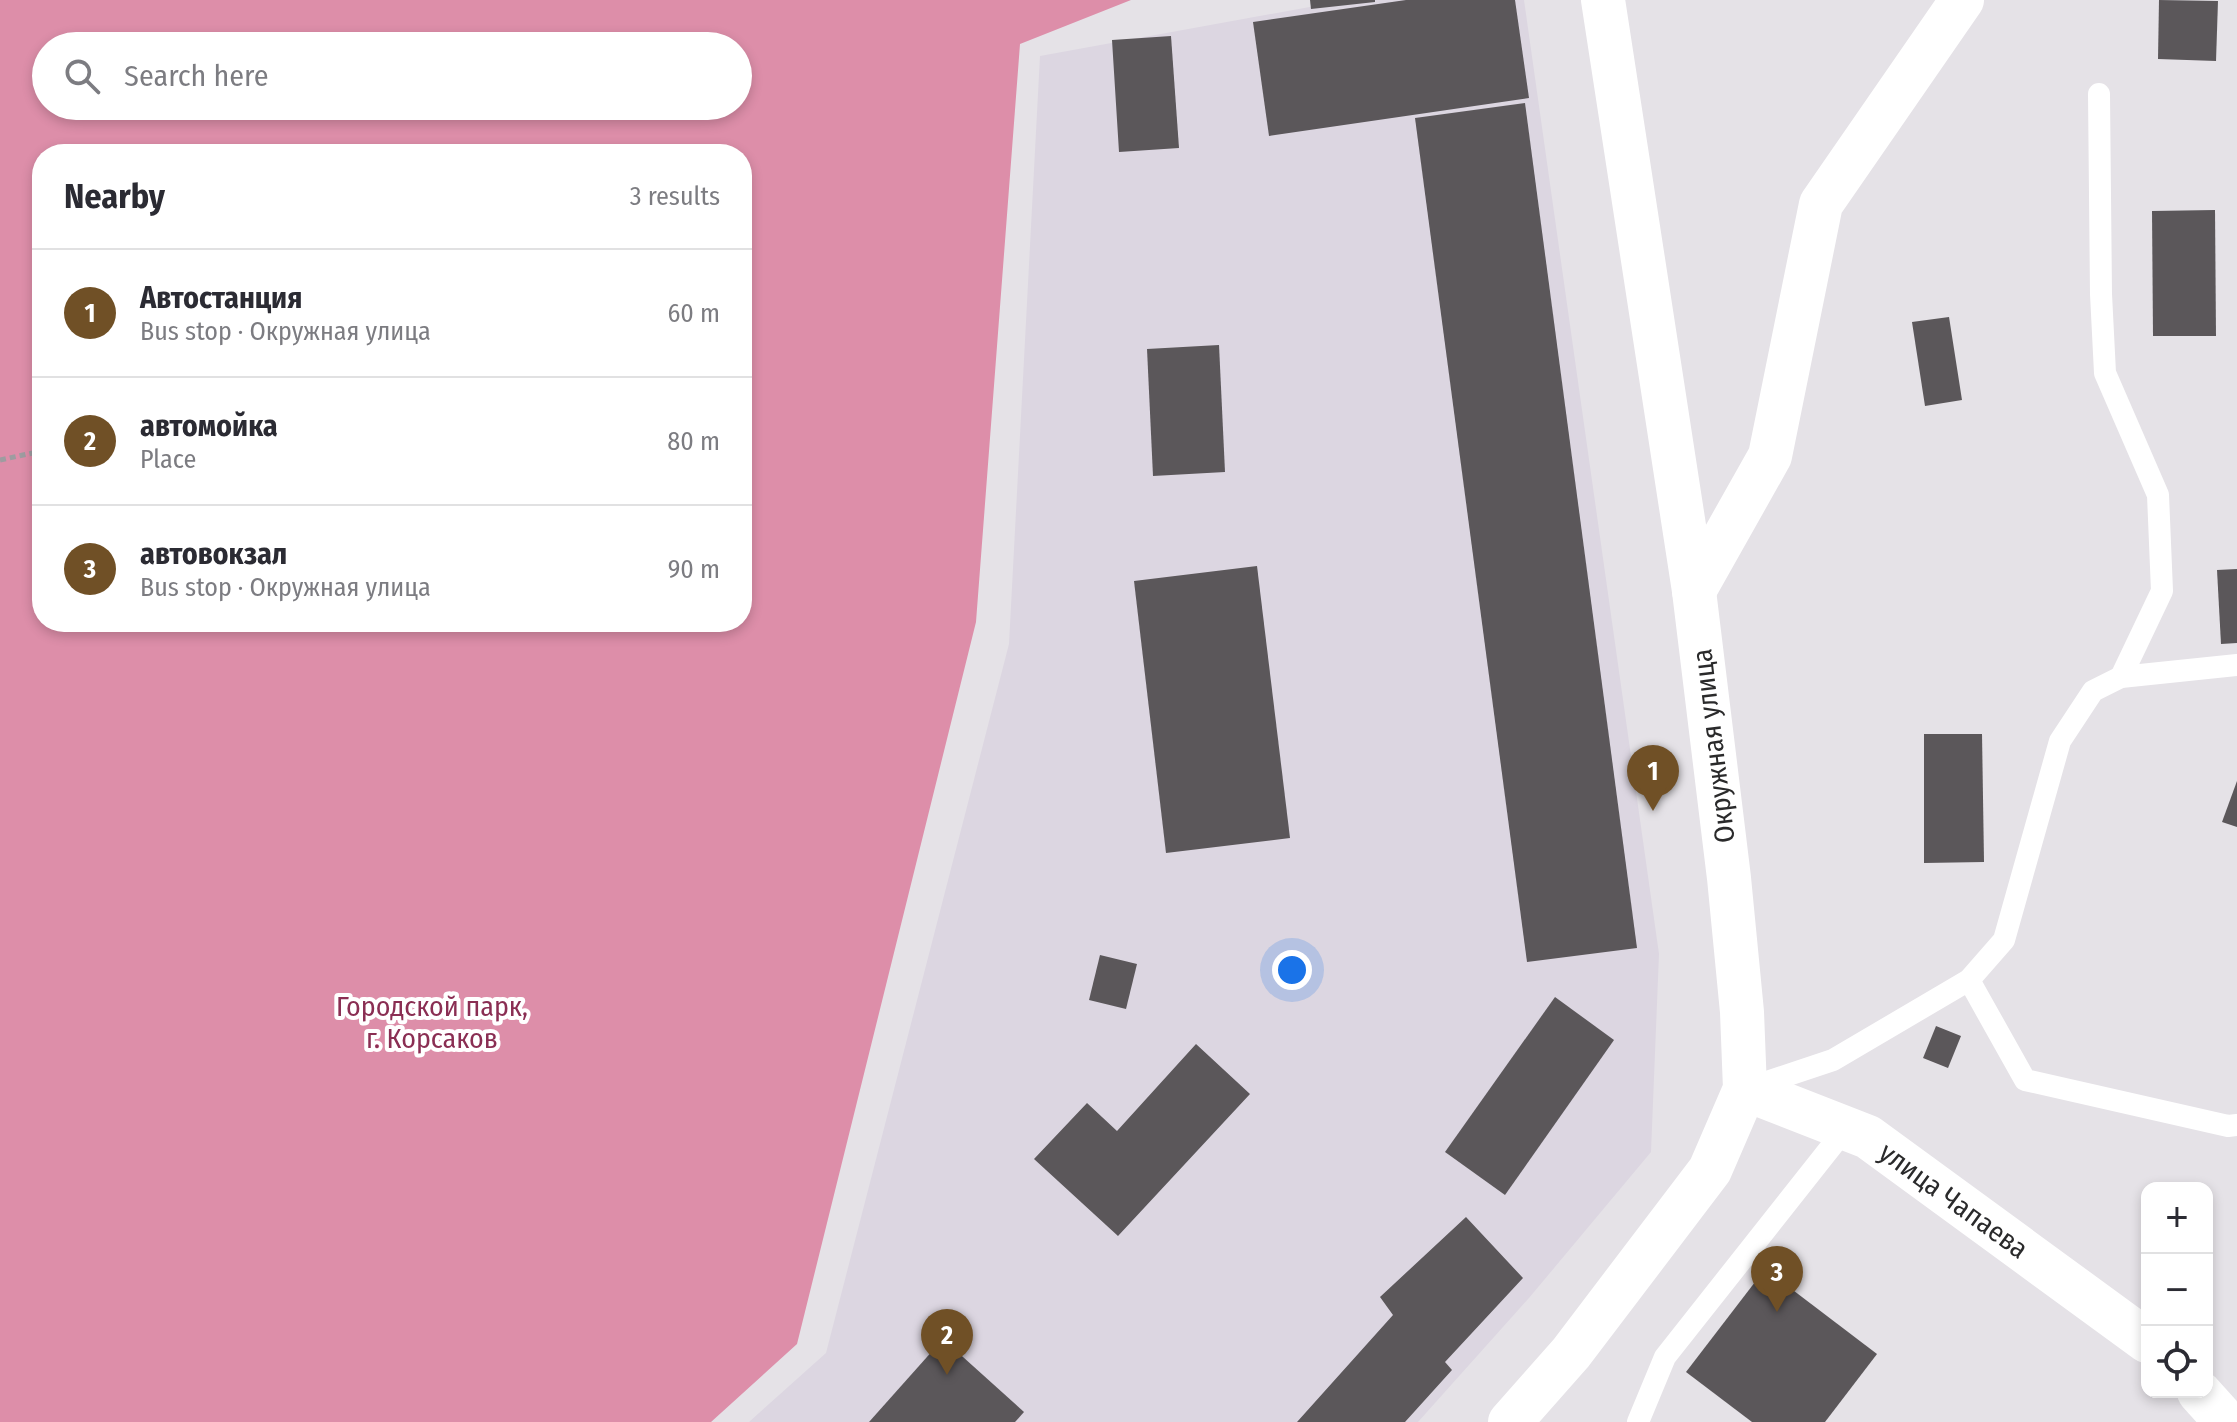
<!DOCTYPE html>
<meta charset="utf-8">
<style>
:root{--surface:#fff;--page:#f2f2f3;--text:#2b2b33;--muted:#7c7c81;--line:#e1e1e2;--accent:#705026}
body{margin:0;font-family:"Fira Sans Condensed",sans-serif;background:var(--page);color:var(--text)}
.controls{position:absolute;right:24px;bottom:24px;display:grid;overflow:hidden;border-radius:16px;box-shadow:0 4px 12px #0003}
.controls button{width:72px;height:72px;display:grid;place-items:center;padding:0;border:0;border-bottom:2px solid var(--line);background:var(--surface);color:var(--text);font:40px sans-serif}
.you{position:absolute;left:1292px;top:970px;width:28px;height:28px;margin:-20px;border:6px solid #fff;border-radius:50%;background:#1a73e8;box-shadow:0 0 0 12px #1a73e833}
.badge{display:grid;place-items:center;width:52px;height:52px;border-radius:50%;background:var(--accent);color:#fff;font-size:26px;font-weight:700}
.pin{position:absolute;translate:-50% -66px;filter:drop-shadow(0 2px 4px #0008)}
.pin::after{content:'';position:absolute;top:42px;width:28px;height:24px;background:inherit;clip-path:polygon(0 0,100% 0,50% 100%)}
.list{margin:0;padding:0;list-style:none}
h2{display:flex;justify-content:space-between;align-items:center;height:104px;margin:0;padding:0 32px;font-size:34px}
h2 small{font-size:26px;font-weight:400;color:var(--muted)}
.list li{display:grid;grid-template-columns:52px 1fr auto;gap:24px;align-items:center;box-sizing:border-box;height:128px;padding:0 32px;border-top:2px solid var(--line)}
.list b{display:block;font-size:30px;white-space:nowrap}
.list p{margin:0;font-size:26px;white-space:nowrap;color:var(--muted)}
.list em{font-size:26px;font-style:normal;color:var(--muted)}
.icon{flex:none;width:44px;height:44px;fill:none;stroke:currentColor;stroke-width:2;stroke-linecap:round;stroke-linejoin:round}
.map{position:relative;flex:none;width:2237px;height:1422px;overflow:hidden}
.search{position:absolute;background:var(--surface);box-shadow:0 4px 12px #0003;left:32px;top:32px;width:720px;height:88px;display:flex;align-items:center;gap:20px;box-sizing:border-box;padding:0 28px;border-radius:44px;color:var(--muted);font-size:30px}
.panel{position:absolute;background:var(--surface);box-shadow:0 4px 12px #0003;left:32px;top:144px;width:720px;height:488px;border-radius:32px}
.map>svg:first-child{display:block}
.built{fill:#dcd6e1}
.forest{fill:#dd8ea9;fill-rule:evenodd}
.building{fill:#5b575a}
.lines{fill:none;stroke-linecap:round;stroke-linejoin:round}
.path{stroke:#9e9ca0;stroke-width:5;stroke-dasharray:6 4;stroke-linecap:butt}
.lane{stroke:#fff;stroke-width:22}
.street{stroke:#fff;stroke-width:44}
.secondary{stroke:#fff;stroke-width:44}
.labels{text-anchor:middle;stroke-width:8;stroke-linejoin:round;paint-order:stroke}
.street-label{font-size:28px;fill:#2a2a2b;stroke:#fff}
.park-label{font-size:28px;fill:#8a2e53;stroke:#fff}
</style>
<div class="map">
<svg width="2237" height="1422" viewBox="0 0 2237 1422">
<rect width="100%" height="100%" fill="#e5e2e7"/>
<!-- built -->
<polygon class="built" points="1348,0 1524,0 1659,954 1651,1152 1529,1298 1418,1422 749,1422 826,1353 1009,644 1040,56"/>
<!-- forest -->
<path class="forest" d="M0 0H1131L1020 44 976 622 797 1344 711 1422H0ZM46 46H738V106H46ZM42 154H742V622H42Z"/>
<!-- building -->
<g class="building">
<polygon points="1310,0 1375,0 1375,2 1311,9"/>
<polygon points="1406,0 1515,0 1529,98 1269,136 1253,22"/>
<polygon points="2159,0 2218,1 2216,61 2158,59"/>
<polygon points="1171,36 1179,148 1119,152 1112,40"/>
<polygon points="1525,103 1637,948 1527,962 1415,118"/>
<polygon points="2215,210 2216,336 2153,336 2152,211"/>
<polygon points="1949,317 1962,400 1925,406 1912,322"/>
<polygon points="1219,345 1225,472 1153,476 1147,349"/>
<polygon points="1257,566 1290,838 1166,853 1134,581"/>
<polygon points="2237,569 2237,643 2221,644 2217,570"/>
<polygon points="1924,734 1982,734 1984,862 1924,863"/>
<polygon points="2237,781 2237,827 2222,822"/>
<polygon points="1100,955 1137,964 1126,1009 1089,1000"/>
<polygon points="1555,997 1614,1040 1505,1195 1445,1152"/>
<polygon points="1936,1026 1961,1036 1948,1068 1923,1058"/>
<polygon points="1196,1044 1250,1094 1118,1236 1034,1159 1087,1103 1117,1131"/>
<polygon points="1466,1217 1523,1278 1445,1362 1452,1370 1405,1422 1297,1422 1393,1315 1380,1297"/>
<polygon points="1765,1269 1877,1354 1825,1422 1752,1422 1686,1372"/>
<polygon points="943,1339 1024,1412 1015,1422 869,1422"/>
</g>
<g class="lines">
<!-- path -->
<polyline class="path" points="0,460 42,451"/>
<!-- lane -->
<g class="lane">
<polyline points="2099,94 2101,294 2105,373 2158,495 2162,591 2121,677"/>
<polyline points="1969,980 2025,1080 2228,1126 2237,1125"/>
<polyline points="1752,1087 1833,1060 1969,980 2004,940 2060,741 2093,691 2121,677 2237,665"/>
<polyline points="1638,1422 1665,1357 1846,1128"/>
</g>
<!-- street -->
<g class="street">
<polyline points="1694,591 1770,456 1821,204 1962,0"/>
<polyline points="1745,1089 1868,1137 2147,1341"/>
<polyline points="2199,1392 2226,1422"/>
</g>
<!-- secondary -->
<polyline class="secondary" points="1510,1422 1571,1353 1710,1170 1745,1089 1742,1012 1729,878 1694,591 1603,0"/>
</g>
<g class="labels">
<!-- street labels -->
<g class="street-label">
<text transform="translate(1713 746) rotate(-97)" y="10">Окружная улица</text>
<text transform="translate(1954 1200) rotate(36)" y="10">улица Чапаева</text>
</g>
<!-- park labels -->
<g class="park-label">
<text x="432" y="1016">Городской парк,<tspan x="432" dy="32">г. Корсаков</tspan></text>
</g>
</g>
</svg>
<div class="controls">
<button>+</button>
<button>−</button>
<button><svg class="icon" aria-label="locate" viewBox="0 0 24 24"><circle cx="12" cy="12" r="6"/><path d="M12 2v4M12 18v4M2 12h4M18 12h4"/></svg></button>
</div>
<div class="you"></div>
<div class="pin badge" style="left:1653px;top:811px">1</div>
<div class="pin badge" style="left:947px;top:1375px">2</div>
<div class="pin badge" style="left:1777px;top:1312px">3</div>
<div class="search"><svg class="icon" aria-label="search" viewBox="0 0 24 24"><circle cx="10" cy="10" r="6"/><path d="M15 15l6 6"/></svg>Search here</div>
<section class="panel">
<h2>Nearby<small>3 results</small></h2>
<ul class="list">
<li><span class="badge">1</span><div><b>Автостанция</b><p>Bus stop · Окружная улица</p></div><em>60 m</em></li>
<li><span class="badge">2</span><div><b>автомойка</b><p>Place</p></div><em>80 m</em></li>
<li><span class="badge">3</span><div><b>автовокзал</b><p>Bus stop · Окружная улица</p></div><em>90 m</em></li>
</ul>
</section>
</div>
